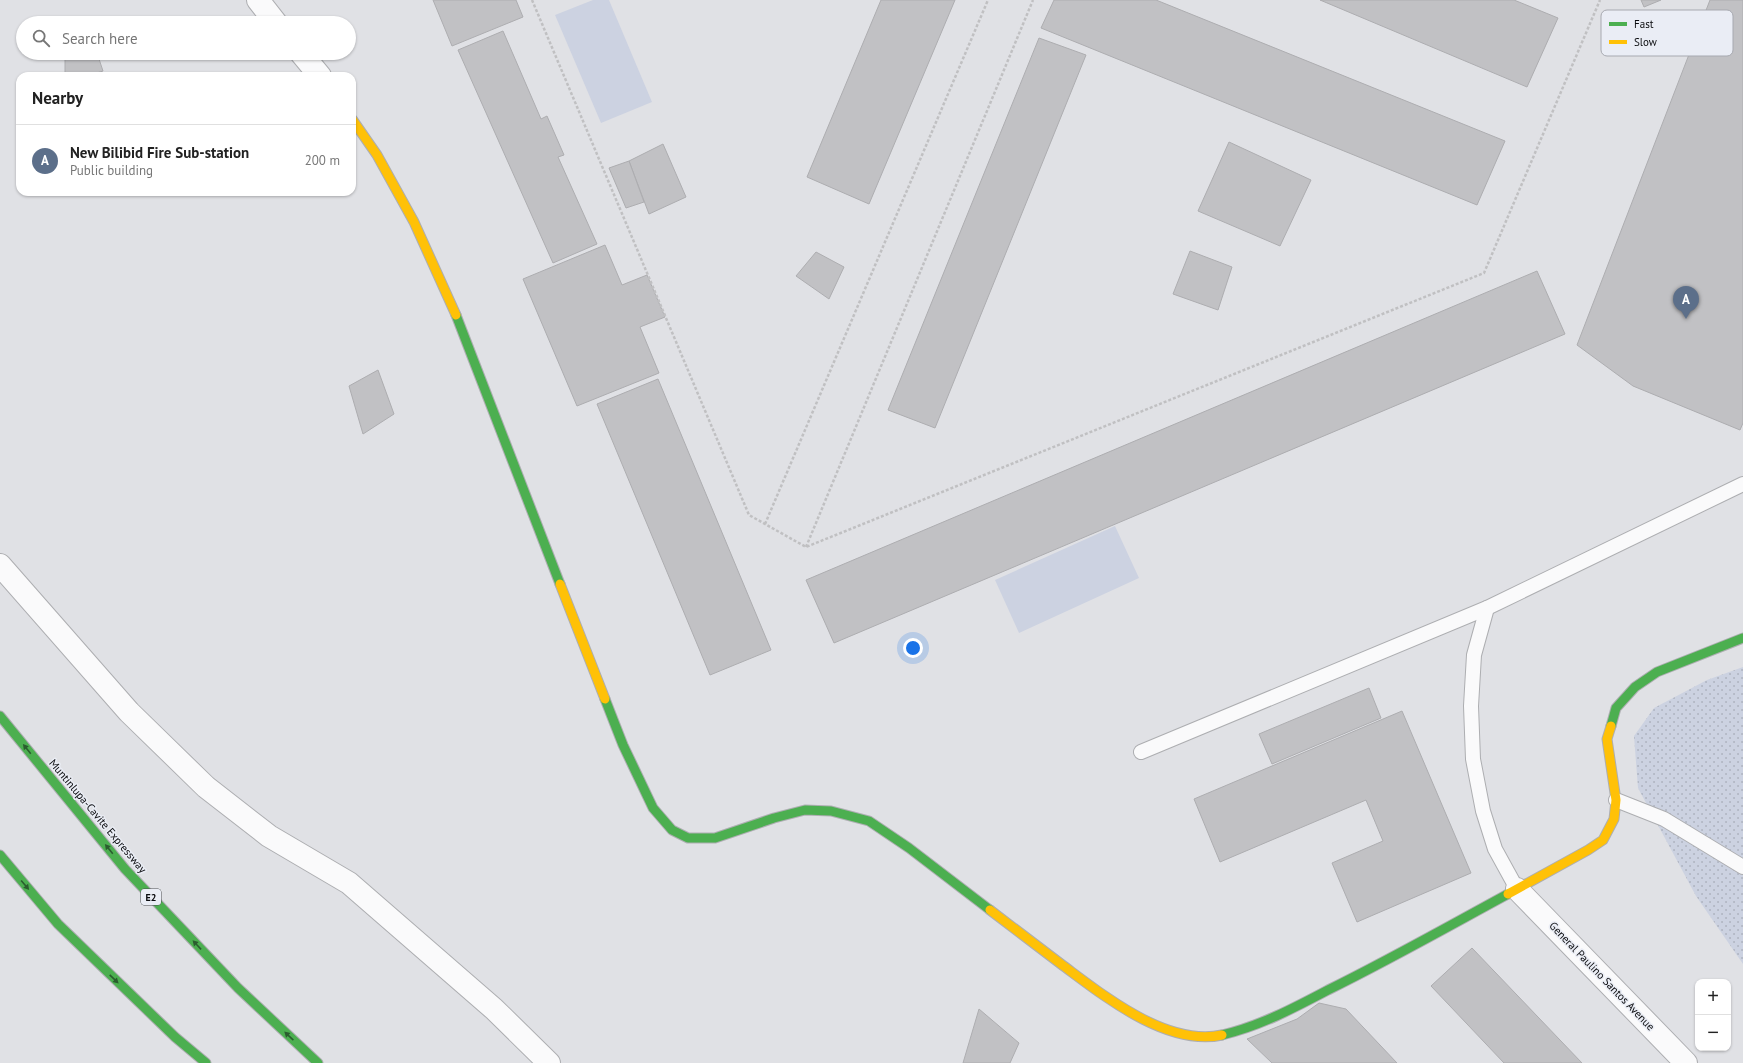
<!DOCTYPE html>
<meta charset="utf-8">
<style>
:root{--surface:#fff;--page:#f2f2f2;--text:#222;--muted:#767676;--line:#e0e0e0;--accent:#555659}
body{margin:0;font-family:"PT Sans",sans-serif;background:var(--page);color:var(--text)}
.controls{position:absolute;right:12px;bottom:12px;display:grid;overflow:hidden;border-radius:8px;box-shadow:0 1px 3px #0004}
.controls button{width:36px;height:36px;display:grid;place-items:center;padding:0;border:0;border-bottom:1px solid var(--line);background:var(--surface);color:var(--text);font:20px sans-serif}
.you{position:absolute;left:913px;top:648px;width:14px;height:14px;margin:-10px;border:3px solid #fff;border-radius:50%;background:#1a73e8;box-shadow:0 0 0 6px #1a73e833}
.badge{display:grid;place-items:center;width:26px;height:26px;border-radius:50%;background:var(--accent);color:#fff;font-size:13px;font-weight:700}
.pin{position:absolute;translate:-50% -33px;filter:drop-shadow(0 1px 2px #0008)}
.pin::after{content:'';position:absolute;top:21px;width:14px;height:12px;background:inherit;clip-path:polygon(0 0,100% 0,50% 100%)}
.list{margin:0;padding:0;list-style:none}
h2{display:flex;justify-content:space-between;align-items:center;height:52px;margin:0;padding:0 16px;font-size:17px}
h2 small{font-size:13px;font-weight:400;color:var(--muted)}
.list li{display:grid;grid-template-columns:26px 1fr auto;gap:12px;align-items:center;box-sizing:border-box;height:72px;padding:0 16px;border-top:1px solid var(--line)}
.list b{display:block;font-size:15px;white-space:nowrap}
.list p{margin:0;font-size:13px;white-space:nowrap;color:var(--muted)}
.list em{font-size:13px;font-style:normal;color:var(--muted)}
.icon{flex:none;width:22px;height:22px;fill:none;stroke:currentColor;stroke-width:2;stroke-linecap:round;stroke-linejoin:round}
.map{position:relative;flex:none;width:1743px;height:1063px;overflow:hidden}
.search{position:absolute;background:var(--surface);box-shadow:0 1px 3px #0004;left:16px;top:16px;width:340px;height:44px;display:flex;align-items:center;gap:10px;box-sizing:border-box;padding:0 14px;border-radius:22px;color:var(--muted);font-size:15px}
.panel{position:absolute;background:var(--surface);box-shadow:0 1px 3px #0004;left:16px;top:72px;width:340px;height:124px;border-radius:12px}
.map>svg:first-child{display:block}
.park{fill:url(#park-dots)}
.garden{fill:#ccd2e1}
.building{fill:#c1c1c4;stroke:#adadb0}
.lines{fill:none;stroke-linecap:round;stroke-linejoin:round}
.lane-casing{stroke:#adaeb1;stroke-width:16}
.street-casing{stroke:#adaeb1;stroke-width:24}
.fast-casing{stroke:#adaeb1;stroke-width:11}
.slow-casing{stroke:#adaeb1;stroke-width:11}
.path{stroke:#c0c0c2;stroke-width:2.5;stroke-dasharray:3 2;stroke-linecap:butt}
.lane{stroke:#fafafb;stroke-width:14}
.street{stroke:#fafafb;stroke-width:22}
.fast{stroke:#4caf50;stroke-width:9}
.slow{stroke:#ffc107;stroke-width:9}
.oneway{fill:#2b5d2f}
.labels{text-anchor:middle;stroke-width:3;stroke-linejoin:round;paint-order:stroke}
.shield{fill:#eaedf5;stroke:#4d4f53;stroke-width:1}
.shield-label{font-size:10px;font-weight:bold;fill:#0a0b0e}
.street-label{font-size:11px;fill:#0a0b0e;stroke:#eaedf5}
.key{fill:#eaedf5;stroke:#a7a9b0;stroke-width:1}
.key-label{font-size:11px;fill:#0a0b0e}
</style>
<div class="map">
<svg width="1743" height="1063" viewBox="0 0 1743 1063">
<defs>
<pattern id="park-dots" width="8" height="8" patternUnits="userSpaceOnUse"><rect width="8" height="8" fill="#ccd2e1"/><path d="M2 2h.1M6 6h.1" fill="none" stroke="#aeb3c0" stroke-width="1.8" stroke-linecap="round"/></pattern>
</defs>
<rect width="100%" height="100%" fill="#e0e1e5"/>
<!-- park -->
<polygon class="park" points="1743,667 1743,964 1696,896 1638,788 1634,736 1654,708 1707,680"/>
<!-- garden -->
<g class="garden">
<polygon points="593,0 609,0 652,102 601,123 555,15"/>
<polygon points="1115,526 1139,578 1019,633 995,580"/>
</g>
<!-- building -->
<g class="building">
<polygon points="433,0 516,0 523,17 452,46"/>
<polygon points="881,0 955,0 869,204 807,177"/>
<polygon points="1054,0 1156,0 1505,141 1477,205 1041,28"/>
<polygon points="1320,0 1514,0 1558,18 1527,87"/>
<polygon points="1641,0 1661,0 1644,7"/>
<polygon points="1710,0 1743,0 1743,423 1740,430 1633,386 1577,345"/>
<polygon points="503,31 541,119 547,116 564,155 558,157 597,244 553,263 458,50"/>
<polygon points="1039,38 1086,55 935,428 888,410"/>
<polygon points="77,53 97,53 103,71 87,76 65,76 65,56"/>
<polygon points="1229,142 1311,180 1280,246 1198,211"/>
<polygon points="663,144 686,197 649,214 629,161"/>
<polygon points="629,161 644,202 626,208 609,168"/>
<polygon points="605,245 622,285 647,275 665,317 640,327 659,373 577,406 523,279"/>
<polygon points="1190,251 1232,267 1218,310 1173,294"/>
<polygon points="816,252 844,267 829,299 796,276"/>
<polygon points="1537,271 1565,334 834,643 806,580"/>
<polygon points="378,370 394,414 363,434 349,386"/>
<polygon points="658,379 771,650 710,675 597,404"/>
<polygon points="1369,688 1381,718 1272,764 1259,734"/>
<polygon points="1402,711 1471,873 1357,922 1332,863 1383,841 1366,800 1220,862 1194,799"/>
<polygon points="1472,948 1582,1063 1504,1063 1431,986"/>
<polygon points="1319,1003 1346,1009 1397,1063 1272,1063 1247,1039 1297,1019"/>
<polygon points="979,1009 1019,1043 1010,1063 963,1063"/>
</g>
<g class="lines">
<!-- lane casing -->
<g class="lane-casing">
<g id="lane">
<polyline points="1487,608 1474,655 1471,706 1473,759 1483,811 1495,849 1517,889"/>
<polyline points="1141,752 1487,608 1743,484"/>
<polyline points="1616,800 1664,819 1743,867"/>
</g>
</g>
<!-- street casing -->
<g class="street-casing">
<g id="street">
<polyline points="258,0 276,23"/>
<polyline points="301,53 320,76"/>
<polyline points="0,565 129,712 206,787 269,836 349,883 494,1009 549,1063"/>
<polyline points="1517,889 1686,1063"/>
</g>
</g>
<!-- fast casing -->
<g class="fast-casing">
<g id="fast">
<polyline points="456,315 560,584"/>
<polyline points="605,699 623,745 653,808 672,830 688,838 715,838 774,818 805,810 831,811 869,821 909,848 990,910"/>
<polyline points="0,716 125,869 238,988 318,1063"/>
<polyline points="1611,726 1616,708 1635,687 1657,672 1743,638"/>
<polyline points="0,855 58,924 175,1037 206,1063"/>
<path d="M1222 1035C1260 1026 1294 1008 1328 990 1389 960 1449 926 1508 894"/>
</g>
</g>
<!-- slow casing -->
<g class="slow-casing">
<g id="slow">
<polyline points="352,119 377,155 414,222 456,315"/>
<polyline points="560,584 605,699"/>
<polyline points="1508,894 1588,850 1603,840 1614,819 1616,800 1607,739 1611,726"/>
<path d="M990 910C1014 928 1037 946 1061 964 1103 995 1166 1047 1222 1035"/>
</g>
</g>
<!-- path -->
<g class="path">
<polyline points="532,0 749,515 806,547 1484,273 1600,0"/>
<polyline points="765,524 988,0"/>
<polyline points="806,547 1033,0"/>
</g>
<!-- lane -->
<use href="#lane" class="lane"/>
<!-- street -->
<use href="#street" class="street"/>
<!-- fast -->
<use href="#fast" class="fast"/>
<!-- slow -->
<use href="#slow" class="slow"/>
</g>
<!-- one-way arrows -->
<defs><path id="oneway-solid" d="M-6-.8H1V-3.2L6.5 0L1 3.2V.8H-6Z"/></defs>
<g class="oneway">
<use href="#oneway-solid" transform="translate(27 749) rotate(-129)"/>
<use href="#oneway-solid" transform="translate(109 849) rotate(-129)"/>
<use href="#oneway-solid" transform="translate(25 885) rotate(50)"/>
<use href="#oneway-solid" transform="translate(197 945) rotate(-133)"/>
<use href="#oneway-solid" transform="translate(114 979) rotate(44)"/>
<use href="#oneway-solid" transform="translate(289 1036) rotate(-137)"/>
</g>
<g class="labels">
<!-- shield labels -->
<rect class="shield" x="141" y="889" width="20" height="16" rx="3"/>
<g class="shield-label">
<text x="151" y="901">E2</text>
</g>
<!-- street labels -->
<g class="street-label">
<text transform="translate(98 816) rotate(50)" y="4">Muntinlupa-Cavite Expressway</text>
<text transform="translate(1602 976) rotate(46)" y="4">General Paulino Santos Avenue</text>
</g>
</g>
<!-- legend -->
<rect x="1601" y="10" width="132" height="46" rx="6" class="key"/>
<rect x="1609" y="22" width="18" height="4" fill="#4caf50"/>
<rect x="1609" y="40" width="18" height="4" fill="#ffc107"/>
<g class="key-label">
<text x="1634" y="28">Fast</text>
<text x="1634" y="46">Slow</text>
</g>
</svg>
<div class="controls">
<button>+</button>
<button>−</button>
</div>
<div class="you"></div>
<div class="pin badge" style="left:1686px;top:319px;background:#5c6f8a">A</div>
<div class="search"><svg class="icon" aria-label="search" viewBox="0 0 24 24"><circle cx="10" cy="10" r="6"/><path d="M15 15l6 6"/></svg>Search here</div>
<section class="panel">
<h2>Nearby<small></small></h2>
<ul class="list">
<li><span class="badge" style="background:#5c6f8a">A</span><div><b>New Bilibid Fire Sub-station</b><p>Public building</p></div><em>200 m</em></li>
</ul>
</section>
</div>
